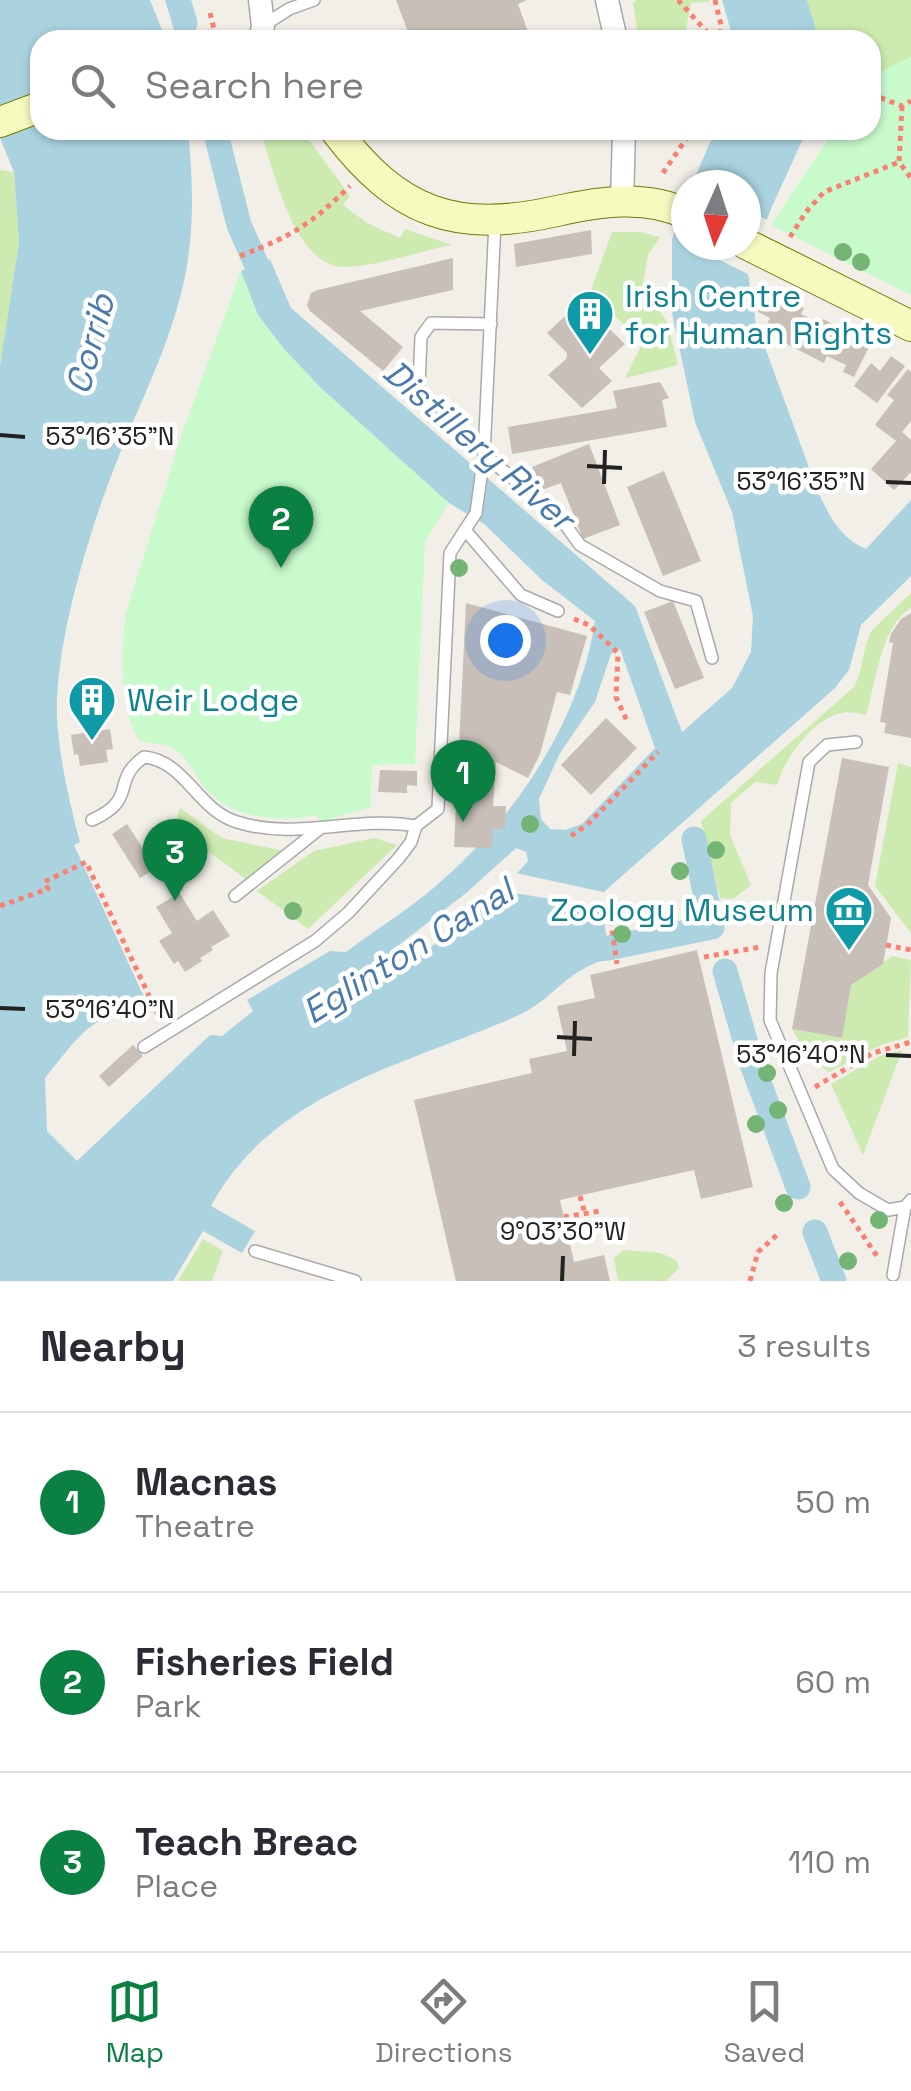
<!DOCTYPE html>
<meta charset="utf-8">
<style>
:root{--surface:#fff;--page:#f7f7f7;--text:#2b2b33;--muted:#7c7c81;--line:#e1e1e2;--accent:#0b8043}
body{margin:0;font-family:"Space Grotesk",sans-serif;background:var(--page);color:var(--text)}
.compass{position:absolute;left:671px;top:170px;width:90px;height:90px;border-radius:50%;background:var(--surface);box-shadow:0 2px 8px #0004;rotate:183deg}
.you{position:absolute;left:505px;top:640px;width:35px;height:35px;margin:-25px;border:8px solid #fff;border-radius:50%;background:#1a73e8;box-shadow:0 0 0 15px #1a73e833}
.badge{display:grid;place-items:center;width:65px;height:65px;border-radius:50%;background:var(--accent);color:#fff;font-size:32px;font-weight:700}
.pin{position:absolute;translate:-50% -82px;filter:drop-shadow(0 2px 5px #0008)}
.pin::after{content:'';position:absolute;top:52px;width:35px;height:30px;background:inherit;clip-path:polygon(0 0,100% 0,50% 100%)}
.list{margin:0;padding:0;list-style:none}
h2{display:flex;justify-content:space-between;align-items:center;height:130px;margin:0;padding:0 40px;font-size:42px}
h2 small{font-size:32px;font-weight:400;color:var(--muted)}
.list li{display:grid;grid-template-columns:65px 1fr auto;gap:30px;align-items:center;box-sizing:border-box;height:180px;padding:0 40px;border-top:2px solid var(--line)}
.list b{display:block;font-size:38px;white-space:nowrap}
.list p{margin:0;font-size:32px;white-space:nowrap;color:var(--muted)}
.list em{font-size:32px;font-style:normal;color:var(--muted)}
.icon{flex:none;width:55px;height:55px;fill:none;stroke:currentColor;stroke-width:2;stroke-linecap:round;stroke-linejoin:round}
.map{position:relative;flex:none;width:911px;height:1281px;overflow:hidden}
.search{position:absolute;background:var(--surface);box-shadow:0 2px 8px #0004;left:30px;right:30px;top:30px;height:110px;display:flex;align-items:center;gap:25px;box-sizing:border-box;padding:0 35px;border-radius:30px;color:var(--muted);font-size:38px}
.sheet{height:670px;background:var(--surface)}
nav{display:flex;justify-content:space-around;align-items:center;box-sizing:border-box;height:140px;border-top:2px solid var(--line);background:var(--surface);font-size:28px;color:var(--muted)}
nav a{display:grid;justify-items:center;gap:5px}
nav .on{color:var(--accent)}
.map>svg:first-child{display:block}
.grass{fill:#cdebb0}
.park{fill:#c8facc}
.water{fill:#aad3df;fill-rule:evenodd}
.pier{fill:#f2efe9}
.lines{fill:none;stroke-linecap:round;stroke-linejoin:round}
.canal{stroke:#aad3df;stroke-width:25}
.building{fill:#c7bfb8}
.lane-casing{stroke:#a9a9a9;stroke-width:14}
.street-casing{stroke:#a9a9a9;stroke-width:25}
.secondary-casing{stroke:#707d05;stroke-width:32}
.path{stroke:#fa8072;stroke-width:5;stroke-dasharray:5 5;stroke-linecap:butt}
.lane{stroke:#fff;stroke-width:11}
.street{stroke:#fff;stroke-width:22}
.secondary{stroke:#f7fabf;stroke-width:30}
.tree{fill:#74b475}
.ticks{fill:none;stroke:#222;stroke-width:4}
.labels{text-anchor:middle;stroke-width:9;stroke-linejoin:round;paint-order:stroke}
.culture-label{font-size:32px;fill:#0d838f;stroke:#fff;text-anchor:start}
.water-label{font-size:35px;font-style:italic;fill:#4a7aab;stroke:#fff}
.ticks-label{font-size:25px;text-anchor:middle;fill:#222;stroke:#fff;stroke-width:9;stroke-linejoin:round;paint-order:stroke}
</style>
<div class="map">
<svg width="911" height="1281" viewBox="0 0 911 1281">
<rect width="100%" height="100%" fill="#f2efe9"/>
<!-- grass -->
<g class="grass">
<polygon points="637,0 709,0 709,2 691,3 684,40 639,40 633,3"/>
<polygon points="807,0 911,0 911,57 871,76 871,40 819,40"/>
<path d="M260 130H302L350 196 343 205 367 223 400 238 405 229 452 245C422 251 374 267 345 267 293 267 274 169 260 130Z"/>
<polygon points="0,170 14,172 19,242 0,366"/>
<polygon points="612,232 640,232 660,237 648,255 643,283 668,324 678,365 625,378 643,342 590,293"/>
<path d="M911 593V608C881 625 876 683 866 715 858 714 850 711 842 713 812 719 785 758 777 785L755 782 731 803 730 835 751 885 733 899 720 898 701 821 854 687C864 669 862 647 872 630Z"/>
<polygon points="898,763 911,767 911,933 875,886"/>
<polygon points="180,808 222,838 284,851 247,880 174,826"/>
<polygon points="374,838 397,845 308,929 257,891 314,851"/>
<polygon points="892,956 911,960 908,1037 881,1045 829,1072 808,1057 792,1029 841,1038 851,985"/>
<polygon points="902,1050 863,1155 831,1084 880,1056"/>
<polygon points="203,1239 223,1251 212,1281 178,1281"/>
<polygon points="624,1250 661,1253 677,1261 679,1268 666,1281 618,1281 614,1258"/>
</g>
<!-- park -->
<g class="park">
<polygon points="911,57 911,295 771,225 834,130 871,130 871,76"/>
<path d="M241 271 258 315 284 349 322 389 449 503 425 542 415 764 372 765 371 807 321 822 316 815C279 823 233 819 206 789 194 775 188 755 171 747 161 743 150 744 140 741 119 712 122 650 125 616L182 434Z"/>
</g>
<!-- water -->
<g class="water">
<path d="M0 0H150L166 40H40V130H188C193 182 195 229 184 281 171 341 144 394 121 451 92 521 55 640 57 715 59 758 69 801 80 842L74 845 151 1012 138 1018 134 1009C87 1017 74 1043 45 1078L47 1131 77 1161 210 1035 222 1036 253 1011 247 1000 330 951 346 952C379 927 416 905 446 877 519 811 580 720 595 621L542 580 484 524 449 503 322 389 284 349 258 315 241 271 270 259 291 308 635 606 682 732 732 688 751 652 753 616 732 512 695 422 672 313V239L686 202V245H746V185H692L715 130H807L770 211 748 274 756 323 818 492C830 517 840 538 866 549L911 500V576L861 625 849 670 835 688 605 891 602 909 610 958C565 970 556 997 521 1014 409 1065 274 1089 211 1206L255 1231 242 1253 203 1231 173 1281H0V366L19 242 14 172 0 138ZM620 649 655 748 582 824 565 830 550 829 541 819 539 799 560 753 595 702 611 654ZM516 848 526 852 528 861 495 898 410 963 398 966 394 963 395 948 465 894Z"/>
<polygon points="722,0 807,0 819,40 729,40 730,28"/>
</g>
<!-- pier -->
<g class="pier">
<polygon points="746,210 772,222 754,277 689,245 746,245"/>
<polygon points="511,872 608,893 606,908 496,890"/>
</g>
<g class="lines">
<!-- canal -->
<g class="canal">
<polyline points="178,0 185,23"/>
<polyline points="215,130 239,225 270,295"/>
<polyline points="573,951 608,948 712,927 694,839"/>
<polyline points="725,971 752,1064 798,1187"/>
<polyline points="815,1232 834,1281"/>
</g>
</g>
<!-- building -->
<g class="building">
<polygon points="396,0 527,0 518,4 531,40 431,40 429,34 411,40"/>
<polygon points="591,230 592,254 516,267 514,244"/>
<polygon points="453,258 453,290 360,311 403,347 383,371 310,311 307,305 311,293 318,290"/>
<polygon points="767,294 804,308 801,314 820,324 823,319 871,343 854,377 843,372 846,365 827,356 824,363 763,332 770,318 758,312"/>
<polygon points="581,301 625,344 599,368 612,381 582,408 548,375 566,359 567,353 547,333"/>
<polygon points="891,356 905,366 877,403 854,386 871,363 880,371"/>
<polygon points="908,369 911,372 911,421 902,432 911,440 911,472 894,490 871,469 896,441 875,425 894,400 887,395"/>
<polygon points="660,382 669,398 662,400 667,427 512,454 508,427 617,408 613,391"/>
<polygon points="589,444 620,525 583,539 561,483 542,490 532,467"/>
<polygon points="664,471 701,561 663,576 627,487"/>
<polygon points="673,601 704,678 675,689 644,612"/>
<polygon points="466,603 587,636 570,695 557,692 540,754 528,778 496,762 493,806 506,806 505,829 493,829 492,848 454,847"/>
<polygon points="911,613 911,738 884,733 886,723 880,722 893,643 889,642 891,634 901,619"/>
<polygon points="606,718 637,748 591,795 561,765"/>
<polygon points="110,729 113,749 106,750 108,762 80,766 78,754 74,755 71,735"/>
<polygon points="842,758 889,767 868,885 891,918 883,964 851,985 842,1038 792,1029"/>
<polygon points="380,770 417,771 417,786 407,785 407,793 378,792"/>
<polygon points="127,824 142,847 166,831 196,877 177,889 197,921 213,910 230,936 211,947 213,950 200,958 202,961 185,972 178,961 174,964 159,941 172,933 156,907 176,895 158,867 140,878 112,834"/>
<polygon points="697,950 753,1187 701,1199 694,1170 560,1200 574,1262 604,1255 610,1281 456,1281 414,1100 532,1073 529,1059 567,1051 557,1006 595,998 590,975"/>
<polygon points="133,1045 143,1056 109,1087 99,1076"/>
</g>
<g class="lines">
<!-- lane casing -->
<g class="lane-casing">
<g id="lane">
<polyline points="264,25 289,9 314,0"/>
<polyline points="419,385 421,337 431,323 491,324"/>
<polyline points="484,455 559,516 580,545 660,591 696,601 712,658"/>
<polyline points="465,530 521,595 558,611"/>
<polyline points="856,742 827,745 809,762 771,973 770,1020 833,1169 859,1193 888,1210 905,1207 911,1200"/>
<path d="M92 820C139 799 110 781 144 757 186 761 197 810 237 822 297 841 356 815 416 826"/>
<polyline points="235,896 318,830"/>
<polyline points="144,1047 315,941 348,913 399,858 411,842 416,826 438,809 450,553 476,513 484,455 495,222"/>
<polyline points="255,1251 355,1281"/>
<polyline points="893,1275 905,1207"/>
</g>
</g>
<!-- street casing -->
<g class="street-casing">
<g id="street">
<polyline points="260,0 263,26 260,40"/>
<polyline points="607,0 616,40"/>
<polyline points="622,202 624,130"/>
</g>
</g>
<!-- secondary casing -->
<g class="secondary-casing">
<g id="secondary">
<polyline points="0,122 40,107"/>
<path d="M335 130C398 213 455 234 557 211 598 202 646 194 686 214"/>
<polyline points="746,244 911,326"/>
</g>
</g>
<!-- path -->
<g class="path">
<polyline points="678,0 714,40"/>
<polyline points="715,0 721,25 719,40"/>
<polyline points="210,13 215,33"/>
<polyline points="871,94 902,106 911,101"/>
<polyline points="902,106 899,162 911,178"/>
<polyline points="663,173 692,130"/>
<polyline points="790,237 806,212 824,192 899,162"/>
<path d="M240 256C292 236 310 225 350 186"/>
<polyline points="574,619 589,625 618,653 616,697 627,721"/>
<polyline points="571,836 587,825 658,752"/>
<polyline points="613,901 610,916 617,964"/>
<polyline points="0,906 48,889 44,882 86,862 159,1017"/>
<polyline points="886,945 911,950"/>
<polyline points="704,957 760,947"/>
<polyline points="815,1087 873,1053 911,1042"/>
<polyline points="580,1196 585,1214"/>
<polyline points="840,1202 879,1259"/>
<polyline points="564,1217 600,1211"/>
<polyline points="750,1281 758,1252 778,1234"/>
</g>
<!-- lane -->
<use href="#lane" class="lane"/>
<!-- street -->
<use href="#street" class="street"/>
<!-- secondary -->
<use href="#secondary" class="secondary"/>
</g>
<!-- trees -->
<g class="tree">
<circle cx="843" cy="252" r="9"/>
<circle cx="861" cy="262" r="9"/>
<circle cx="434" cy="416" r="9"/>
<circle cx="459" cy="568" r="9"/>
<circle cx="530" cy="824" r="9"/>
<circle cx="716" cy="850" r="9"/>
<circle cx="680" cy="871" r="9"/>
<circle cx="293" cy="911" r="9"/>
<circle cx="622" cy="934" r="9"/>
<circle cx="767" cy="1073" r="9"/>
<circle cx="778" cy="1110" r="9"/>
<circle cx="756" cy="1124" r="9"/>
<circle cx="784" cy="1203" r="9"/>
<circle cx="879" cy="1220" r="9"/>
<circle cx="848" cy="1261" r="9"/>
</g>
<!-- ticks -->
<path class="ticks" d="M0 435 25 437M587 466 622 468M886 482 911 483M604 484 605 450M0 1008 25 1009M557 1037 592 1039M886 1055 911 1056M574 1056 575 1021M562 1281 563 1256"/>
<!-- icons -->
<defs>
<g id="building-pin" transform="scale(2.5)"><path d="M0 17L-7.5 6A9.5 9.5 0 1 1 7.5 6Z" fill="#0f9aa8" stroke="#fff"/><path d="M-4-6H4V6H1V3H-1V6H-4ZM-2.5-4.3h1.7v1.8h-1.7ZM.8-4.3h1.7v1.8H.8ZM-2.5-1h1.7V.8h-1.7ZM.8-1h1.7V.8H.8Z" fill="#fff"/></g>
<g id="museum-pin" transform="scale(2.5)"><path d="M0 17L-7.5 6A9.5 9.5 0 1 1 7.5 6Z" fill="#0f9aa8" stroke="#fff"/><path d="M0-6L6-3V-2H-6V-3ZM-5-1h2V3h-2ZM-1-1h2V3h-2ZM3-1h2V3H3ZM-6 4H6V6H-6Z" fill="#fff"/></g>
</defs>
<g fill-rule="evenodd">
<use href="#building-pin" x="590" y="314"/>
<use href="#building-pin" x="92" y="700"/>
<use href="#museum-pin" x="849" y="910"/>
</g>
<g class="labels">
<!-- culture labels -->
<g class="culture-label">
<text x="625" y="307">Irish Centre<tspan x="625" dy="37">for Human Rights</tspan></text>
<text x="127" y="711">Weir Lodge</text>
<text x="814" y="921" text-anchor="end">Zoology Museum</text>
</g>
<!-- water labels -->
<g class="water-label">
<text transform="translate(90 344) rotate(-75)" y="12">Corrib</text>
<text transform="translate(479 445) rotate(41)" y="12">Distillery River</text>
<text transform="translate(408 951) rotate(-32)" y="12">Eglinton Canal</text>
</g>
</g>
<g class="ticks-label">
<text x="110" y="445">53°16'35"N</text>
<text x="801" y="490">53°16'35"N</text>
<text x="110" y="1018">53°16'40"N</text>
<text x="801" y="1063">53°16'40"N</text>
<text x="563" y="1240">9°03'30"W</text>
</g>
</svg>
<svg class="compass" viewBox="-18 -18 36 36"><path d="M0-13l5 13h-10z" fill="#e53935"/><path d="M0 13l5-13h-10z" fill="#7c7c81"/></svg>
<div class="you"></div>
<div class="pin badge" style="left:463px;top:822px">1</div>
<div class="pin badge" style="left:281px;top:568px">2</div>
<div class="pin badge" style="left:175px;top:901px">3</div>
<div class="search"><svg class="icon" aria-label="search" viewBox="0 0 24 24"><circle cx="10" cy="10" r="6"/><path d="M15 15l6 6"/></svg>Search here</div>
</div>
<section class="sheet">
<h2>Nearby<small>3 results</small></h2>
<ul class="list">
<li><span class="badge">1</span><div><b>Macnas</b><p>Theatre</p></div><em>50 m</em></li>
<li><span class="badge">2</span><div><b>Fisheries Field</b><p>Park</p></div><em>60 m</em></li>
<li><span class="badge">3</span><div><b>Teach Breac</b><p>Place</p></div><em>110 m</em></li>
</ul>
</section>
<nav>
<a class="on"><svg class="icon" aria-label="map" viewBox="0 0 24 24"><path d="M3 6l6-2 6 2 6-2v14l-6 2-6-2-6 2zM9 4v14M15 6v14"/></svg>Map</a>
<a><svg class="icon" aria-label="directions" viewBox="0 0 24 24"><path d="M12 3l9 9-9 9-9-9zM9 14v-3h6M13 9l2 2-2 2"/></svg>Directions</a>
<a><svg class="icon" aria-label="saved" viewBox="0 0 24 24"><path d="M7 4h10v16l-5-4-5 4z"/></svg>Saved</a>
</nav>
